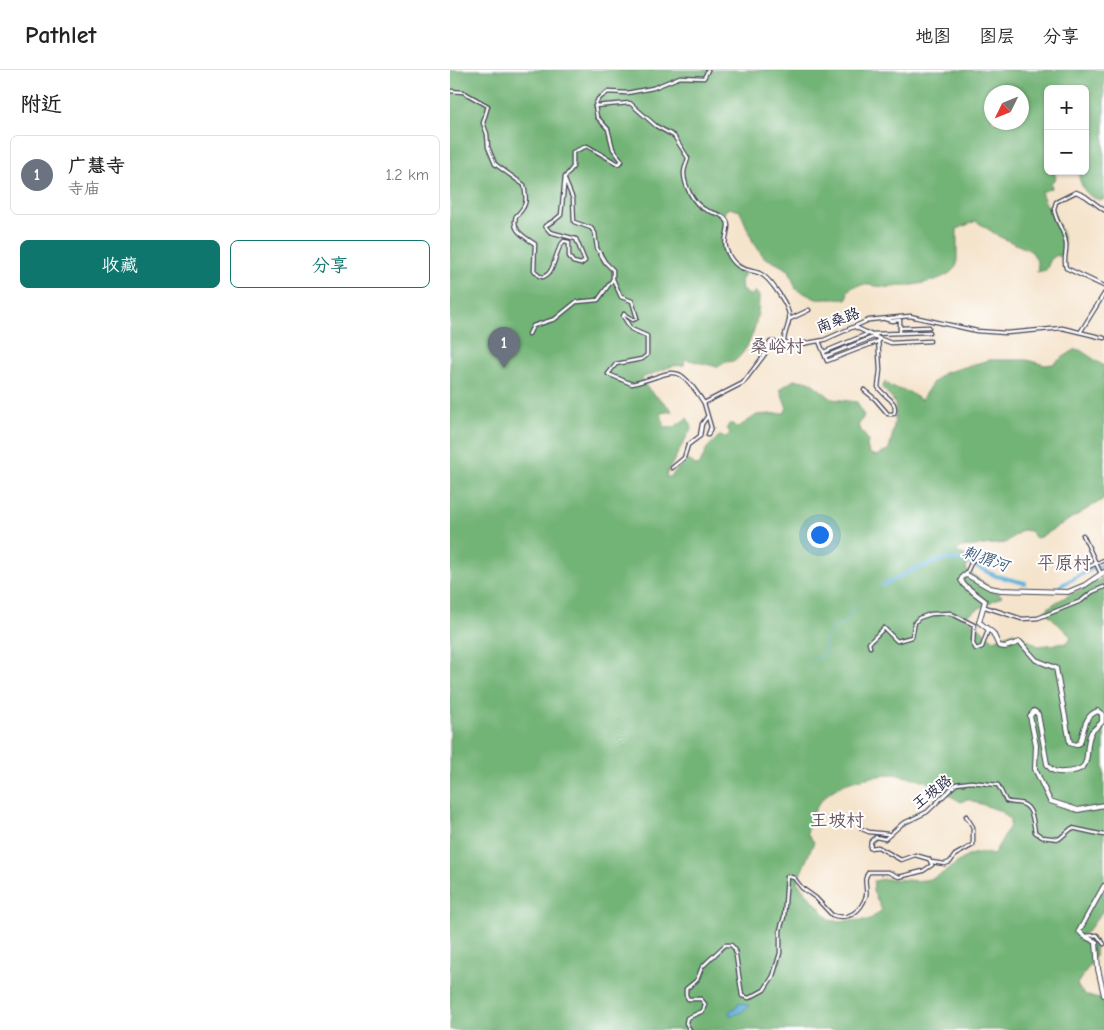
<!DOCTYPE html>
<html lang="zh">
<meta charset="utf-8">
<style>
:root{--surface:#fff;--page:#f2f2f2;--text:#222;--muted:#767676;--line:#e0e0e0;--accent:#0f766e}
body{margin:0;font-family:"Comic Neue","LXGW WenKai TC",sans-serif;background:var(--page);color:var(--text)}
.controls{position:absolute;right:15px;top:15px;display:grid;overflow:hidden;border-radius:8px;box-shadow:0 1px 4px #0004}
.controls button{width:45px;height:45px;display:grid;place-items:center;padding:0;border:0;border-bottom:1px solid var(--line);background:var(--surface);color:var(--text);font:25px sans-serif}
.compass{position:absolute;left:534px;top:15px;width:45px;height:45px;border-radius:50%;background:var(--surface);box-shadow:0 1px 4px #0004;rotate:227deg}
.you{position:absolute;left:369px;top:464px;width:18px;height:18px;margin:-12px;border:4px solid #fff;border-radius:50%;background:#1a73e8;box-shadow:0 0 0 8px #1a73e833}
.badge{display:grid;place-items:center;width:32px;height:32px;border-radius:50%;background:var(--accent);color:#fff;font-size:16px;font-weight:700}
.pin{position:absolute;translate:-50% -41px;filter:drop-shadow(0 1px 2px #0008)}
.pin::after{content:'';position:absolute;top:26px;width:18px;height:15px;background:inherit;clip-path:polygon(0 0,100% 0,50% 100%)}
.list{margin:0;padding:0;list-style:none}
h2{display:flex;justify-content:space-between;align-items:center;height:65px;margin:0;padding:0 20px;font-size:21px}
h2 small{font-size:16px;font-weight:400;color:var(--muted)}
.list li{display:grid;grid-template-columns:32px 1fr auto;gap:15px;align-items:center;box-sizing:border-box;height:80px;margin:0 10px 10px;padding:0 10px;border:1px solid var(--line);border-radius:8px}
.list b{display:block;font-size:19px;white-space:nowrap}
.list p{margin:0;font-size:16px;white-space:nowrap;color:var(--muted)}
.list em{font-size:16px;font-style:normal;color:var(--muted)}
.actions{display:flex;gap:10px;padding:15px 20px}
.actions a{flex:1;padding:11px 0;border:1px solid var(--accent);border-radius:8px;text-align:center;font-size:18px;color:var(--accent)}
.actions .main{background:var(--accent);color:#fff}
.map{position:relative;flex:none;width:654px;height:960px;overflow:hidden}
header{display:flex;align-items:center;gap:30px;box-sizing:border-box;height:70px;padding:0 25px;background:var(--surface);border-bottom:1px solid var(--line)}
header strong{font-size:24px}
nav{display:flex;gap:28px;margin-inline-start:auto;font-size:18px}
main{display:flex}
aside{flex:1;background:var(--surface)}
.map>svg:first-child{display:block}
.forest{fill:#72b376;stroke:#4a6a58;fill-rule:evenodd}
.water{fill:#61b1dc;stroke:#426a8c}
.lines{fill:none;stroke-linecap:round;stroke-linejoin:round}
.stream{stroke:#61b1dc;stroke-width:1}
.river{stroke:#61b1dc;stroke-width:4}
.minor-casing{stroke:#423f51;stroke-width:5}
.major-casing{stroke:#423f51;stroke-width:6}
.minor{stroke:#fff;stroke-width:2.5}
.major{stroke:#fff;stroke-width:4}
.labels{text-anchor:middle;stroke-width:4;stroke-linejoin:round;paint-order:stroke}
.street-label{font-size:15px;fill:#22223b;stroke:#fff}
.water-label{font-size:16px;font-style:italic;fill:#3b5b7b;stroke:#fff}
.quarter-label{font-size:18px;fill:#66545d;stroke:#fff}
</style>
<header>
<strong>Pathlet</strong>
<nav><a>地图</a><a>图层</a><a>分享</a></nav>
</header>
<main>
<aside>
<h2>附近<small></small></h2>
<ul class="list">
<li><span class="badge" style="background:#6b7280">1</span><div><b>广慧寺</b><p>寺庙</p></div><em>1.2 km</em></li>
</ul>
<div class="actions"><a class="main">收藏</a><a>分享</a></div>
</aside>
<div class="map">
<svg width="654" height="960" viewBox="0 0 654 960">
<rect width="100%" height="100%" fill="#fff"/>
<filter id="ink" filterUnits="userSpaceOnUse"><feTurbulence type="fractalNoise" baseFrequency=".02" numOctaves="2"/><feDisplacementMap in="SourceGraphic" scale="10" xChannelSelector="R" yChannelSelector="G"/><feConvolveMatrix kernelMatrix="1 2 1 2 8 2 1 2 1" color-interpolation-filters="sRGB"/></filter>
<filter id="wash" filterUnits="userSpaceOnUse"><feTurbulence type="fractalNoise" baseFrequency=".0096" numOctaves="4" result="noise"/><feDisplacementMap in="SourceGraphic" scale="20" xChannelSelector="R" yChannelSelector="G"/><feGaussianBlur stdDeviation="1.12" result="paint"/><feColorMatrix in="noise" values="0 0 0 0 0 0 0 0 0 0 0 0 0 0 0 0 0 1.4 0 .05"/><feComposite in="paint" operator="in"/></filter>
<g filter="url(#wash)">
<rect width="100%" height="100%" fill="#f5e4cc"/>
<!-- forest -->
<path class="forest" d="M0 0H654V130C637 130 630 116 628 101H635V19H598V101H604L606 108 601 113 602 118 591 122 597 137 600 136C606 152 621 170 610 187L607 185 601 189 596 200 587 202C589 194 586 185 579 180L550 167 526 151 507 159V195C498 212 460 216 442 217 427 219 410 208 397 222L398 226 396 229H366L346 219 339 200 314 187 303 172 290 141 279 138 274 142 276 157 271 167 272 178 282 194 295 203 291 211 292 220 301 226 305 221 309 226C309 248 302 277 285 291L276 292 268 297 235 289 234 295 222 296 192 308C195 322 214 329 222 341L211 343 214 357 223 358 237 348 242 357 217 403 216 407H220L235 391H240L247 396 250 394 257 378 269 366 276 367 280 363 277 358 279 354H283L287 358 307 345 334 343 337 338 330 319 344 310 359 311 382 329 407 332 414 346 408 356 418 370 417 376 419 383 426 386 438 380C442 373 447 341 445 334 442 327 437 323 432 318L435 312 441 317 459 322 471 330 483 312 494 303 539 290H577L595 295 603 294 624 280H630L654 296V429L590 467 586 468 580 461 572 460 555 473 512 477 506 482 520 487 516 500 552 526 515 546 544 570 564 562 588 576 617 573 621 567 595 541C606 529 637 518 654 507V839L638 861 630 866 646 872 645 887 627 914C630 925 644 929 654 929V960H0ZM542 22H572V52H542ZM444 704 475 711 511 732 517 729 551 741 560 750V756L543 785C517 775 505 800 483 808 465 815 443 805 424 811L423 821 432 840 419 850 381 851 347 812 364 772 357 763C367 714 402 709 444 704Z"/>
<!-- water -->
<path class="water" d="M289 932 299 936C294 941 288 945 280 945L279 942 287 936Z"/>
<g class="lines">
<!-- stream -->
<polyline class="stream" points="361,592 374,586 377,566 383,558 394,554 406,534"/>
<!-- river -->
<g class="river">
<polyline points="433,515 465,499 495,489 515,491 546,506 575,513"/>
<polyline points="610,516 641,499 654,495"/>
</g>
</g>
</g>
<g filter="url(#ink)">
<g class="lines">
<!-- minor casing -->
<g class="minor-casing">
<g id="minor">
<path d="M0 21 13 22 38 36 33 53 37 64 38 77 45 94 74 115C77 130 77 136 66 146 61 161 75 167 85 174L84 200 89 206 93 207C106 203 104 180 114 171L119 172V186L123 192 131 194 135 191 126 169 100 162 95 156 105 150 111 145 115 107 123 97V82L137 76 168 94 172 91 163 79 158 59 147 47 145 36 148 29 158 22 177 23 203 18 230 7 254 8 258 0"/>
<path d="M145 36 180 33 206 56 224 66 238 88C237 93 234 98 234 103 234 115 243 133 254 139 262 144 271 142 277 151 282 159 269 170 280 187 288 200 296 199 309 203 319 207 342 238 339 250 338 258 334 263 334 272L346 275 374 270 419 250 460 246 527 261 556 263 612 258 654 268"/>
<polyline points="115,110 123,129 124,152 141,158 145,163 147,178 155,192 163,200 163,209"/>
<path d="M654 140 635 126 626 122 606 132 604 139C605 151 615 161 616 174 617 183 613 188 616 198L654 216"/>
<polyline points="340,249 359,240"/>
<path d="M405 257 428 268 430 300 428 317C433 327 449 330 444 344H438L425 329 414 320"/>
<polyline points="450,258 479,257"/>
<polyline points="631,261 654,224"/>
<polyline points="450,263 480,262"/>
<path d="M79 264 83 256 105 249 126 232 148 230 163 209 171 227 182 231 187 248 183 250 174 244 173 246 181 259 197 266V285L192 289 166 294 158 304 182 314C225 304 225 288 254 333L293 313 315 284 320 272H334"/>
<polyline points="422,264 450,263 450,250 442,251 435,249"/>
<polyline points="428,268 441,273 480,271"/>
<polyline points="369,271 377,291 429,271"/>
<polyline points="374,282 420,263"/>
<polyline points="376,286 426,266"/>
<polyline points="254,333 261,357 258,365"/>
<polyline points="222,398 234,388 238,375 250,366 252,354 257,347"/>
<polyline points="633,465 651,504"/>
<polyline points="636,498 654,490"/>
<polyline points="516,504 523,489 535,490"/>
<polyline points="535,537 572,549 588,548 631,531 642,522 654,517"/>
<polyline points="420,577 419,573 434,558 447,571 462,567 465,552 469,548 481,544 500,543 524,555 523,574 526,579 532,577 538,560"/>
<polyline points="412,759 419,762 438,764"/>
<polyline points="481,792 495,794 500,792 505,785 523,775 523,757 516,746"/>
<polyline points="635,866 647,865 654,874"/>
<path d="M240 960 236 953 237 948 253 941 255 934 251 929H238L236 925V919L247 910 252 897 275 875H281L285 879 292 926 299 928 314 920 323 906 330 883V860L334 847 337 806 344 808 352 818 366 828 382 845C399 851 411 841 416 826 418 817 412 809 419 802H438L449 807 473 801 482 795 479 789 465 785 451 790 428 777 420 778 421 771 426 767 435 769 452 754 477 742 506 714 521 712 548 715 556 731C560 733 563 732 568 733 583 734 583 751 585 762L592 767 609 769 622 758 654 765"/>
</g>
</g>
<!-- major casing -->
<g class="major-casing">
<g id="major">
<path d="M654 502 635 515 618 522 551 520 540 518 517 505 513 506 511 510 514 515 535 531 529 552 543 563 549 576 555 577 570 572 586 590 606 598 620 673 626 675 630 673C634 662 634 645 648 641L652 644V652C649 656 643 659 641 663 632 683 647 702 613 702 606 703 601 701 597 694L588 644 584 641 580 646 586 675 585 699 600 731 628 740 654 735"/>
<polyline points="654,816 629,861 634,866 646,872 648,899 654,925"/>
</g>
</g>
<!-- minor -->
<use href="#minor" class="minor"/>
<!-- major -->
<use href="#major" class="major"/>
</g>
</g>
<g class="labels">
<!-- street labels -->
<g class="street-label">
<text transform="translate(388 250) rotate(-21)" y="5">南桑路</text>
<text transform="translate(482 722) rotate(-38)" y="5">王坡路</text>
</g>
<!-- water labels -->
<g class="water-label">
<text transform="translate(536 488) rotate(19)" y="6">刺猬河</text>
</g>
<!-- quarter labels -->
<g class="quarter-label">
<text x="327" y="282">桑峪村</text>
<text x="614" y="499">平原村</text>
<text x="387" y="756">王坡村</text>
</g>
</g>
</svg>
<div class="controls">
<button>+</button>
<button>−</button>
</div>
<svg class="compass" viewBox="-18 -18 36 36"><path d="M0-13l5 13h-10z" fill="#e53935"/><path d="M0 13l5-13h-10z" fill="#767676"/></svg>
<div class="you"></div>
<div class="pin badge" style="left:54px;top:298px;background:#6b7280">1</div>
</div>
</main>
